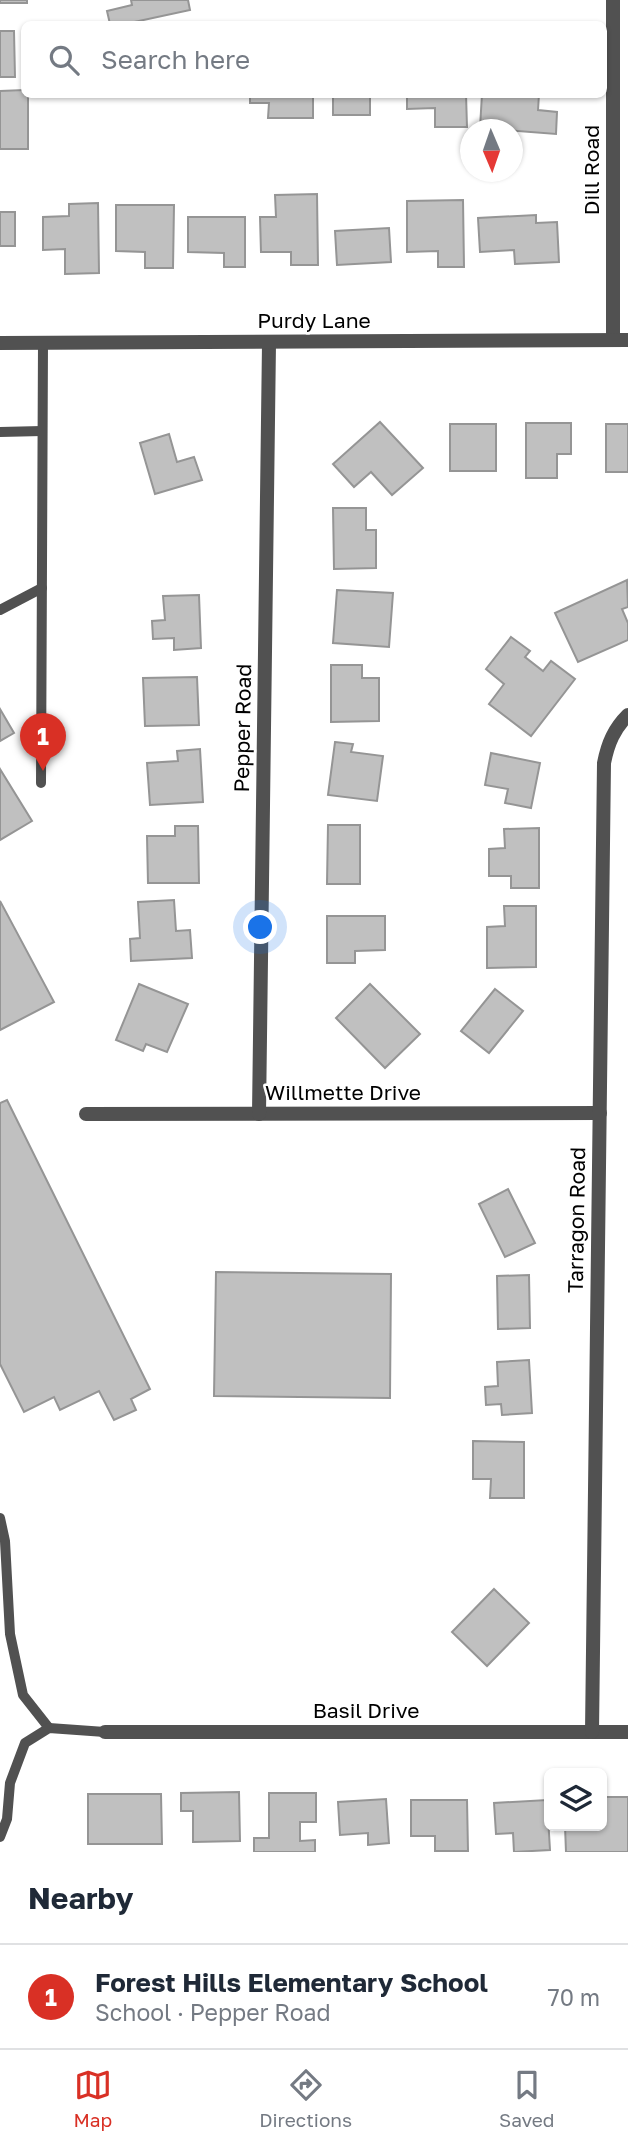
<!DOCTYPE html>
<meta charset="utf-8">
<style>
:root{--surface:#fff;--page:#f6f6f7;--text:#1f2937;--muted:#747a83;--line:#e0e1e3;--accent:#d93025}
body{margin:0;font-family:"Golos Text",sans-serif;background:var(--page);color:var(--text)}
.controls{position:absolute;right:21px;bottom:21px;display:grid;overflow:hidden;border-radius:10px;box-shadow:0 2px 5px #0004}
.controls button{width:63px;height:63px;display:grid;place-items:center;padding:0;border:0;border-bottom:2px solid var(--line);background:var(--surface);color:var(--text);font:35px sans-serif}
.compass{position:absolute;left:460px;top:119px;width:63px;height:63px;border-radius:50%;background:var(--surface);box-shadow:0 2px 5px #0004;rotate:178deg}
.you{position:absolute;left:261px;top:928px;width:24px;height:24px;margin:-18px;border:5px solid #fff;border-radius:50%;background:#1a73e8;box-shadow:0 0 0 10px #1a73e833}
.badge{display:grid;place-items:center;width:46px;height:46px;border-radius:50%;background:var(--accent);color:#fff;font-size:23px;font-weight:700}
.pin{position:absolute;translate:-50% -58px;filter:drop-shadow(0 2px 4px #0008)}
.pin::after{content:'';position:absolute;top:37px;width:24px;height:21px;background:inherit;clip-path:polygon(0 0,100% 0,50% 100%)}
.list{margin:0;padding:0;list-style:none}
h2{display:flex;justify-content:space-between;align-items:center;height:91px;margin:0;padding:0 28px;font-size:30px}
h2 small{font-size:23px;font-weight:400;color:var(--muted)}
.list li{display:grid;grid-template-columns:46px 1fr auto;gap:21px;align-items:center;box-sizing:border-box;height:105px;padding:0 28px;border-top:2px solid var(--line)}
.list b{display:block;font-size:26px;white-space:nowrap}
.list p{margin:0;font-size:23px;white-space:nowrap;color:var(--muted)}
.list em{font-size:23px;font-style:normal;color:var(--muted)}
.icon{flex:none;width:38px;height:38px;fill:none;stroke:currentColor;stroke-width:2;stroke-linecap:round;stroke-linejoin:round}
.map{position:relative;flex:none;width:628px;height:1852px;overflow:hidden}
.search{position:absolute;background:var(--surface);box-shadow:0 2px 5px #0004;left:21px;right:21px;top:21px;height:77px;display:flex;align-items:center;gap:18px;box-sizing:border-box;padding:0 24px;border-radius:10px;color:var(--muted);font-size:26px}
.sheet{height:196px;background:var(--surface)}
nav{display:flex;justify-content:space-around;align-items:center;box-sizing:border-box;height:98px;border-top:2px solid var(--line);background:var(--surface);font-size:19px;color:var(--muted)}
nav a{display:grid;justify-items:center;gap:4px}
nav .on{color:var(--accent)}
.map>svg:first-child{display:block}
.building{fill:#c0c0c0;stroke:#959595;stroke-width:2}
.lines{fill:none;stroke-linecap:round;stroke-linejoin:round}
.service{stroke:#515151;stroke-width:10}
.minor{stroke:#515151;stroke-width:14}
.tertiary{stroke:#515151;stroke-width:14}
.labels{text-anchor:middle;stroke-width:5;stroke-linejoin:round;paint-order:stroke}
.street-label{font-size:21px;fill:#000;stroke:#fff}
</style>
<div class="map">
<svg width="628" height="1852" viewBox="0 0 628 1852">
<rect width="100%" height="100%" fill="#fff"/>
<!-- building -->
<g class="building">
<rect x="0" y="0" width="27" height="3"/>
<polygon points="131,0 188,0 190,10 125,24 110,24 107,11 132,5"/>
<polygon points="0,31 14,31 15,77 0,77"/>
<polygon points="24,90 24,94 28,94 28,149 0,149 0,91"/>
<polygon points="250,94 313,94 313,118 268,118 269,103 250,103"/>
<rect x="333" y="94" width="37" height="21"/>
<polygon points="407,94 466,94 467,127 435,127 435,108 407,109"/>
<polygon points="482,94 539,94 538,110 557,112 556,134 480,128"/>
<polygon points="317,194 318,265 291,265 291,252 261,252 260,217 276,217 275,195"/>
<polygon points="463,200 464,267 438,267 438,251 407,252 407,201"/>
<polygon points="98,203 99,273 65,274 65,249 43,250 43,217 69,216 69,204"/>
<polygon points="116,205 174,205 173,268 145,268 145,252 116,251"/>
<rect x="0" y="212" width="15" height="34"/>
<polygon points="536,215 536,223 557,222 559,262 515,264 514,250 480,252 478,218"/>
<polygon points="188,217 245,217 245,267 224,267 224,253 188,252"/>
<polygon points="389,228 391,262 337,265 335,231"/>
<polygon points="380,422 423,468 392,495 371,472 354,487 333,464"/>
<polygon points="526,423 571,423 571,454 557,454 557,478 526,478"/>
<rect x="450" y="424" width="46" height="47"/>
<rect x="606" y="424" width="22" height="48"/>
<polygon points="169,434 177,462 194,457 202,480 155,494 140,443"/>
<polygon points="333,508 366,508 366,530 376,530 376,568 334,569"/>
<polygon points="627,580 628,607 622,609 628,623 628,640 578,662 555,613"/>
<polygon points="337,590 393,593 389,647 333,643"/>
<polygon points="199,595 201,648 174,650 174,638 153,639 152,621 165,620 163,596"/>
<polygon points="511,637 530,651 525,657 543,671 551,661 575,679 531,736 489,704 504,684 486,669"/>
<polygon points="331,665 362,665 362,678 379,678 379,721 331,722"/>
<polygon points="197,677 199,725 145,726 143,678"/>
<polygon points="0,709 14,733 0,741"/>
<polygon points="335,742 353,744 351,752 383,756 377,801 328,795"/>
<polygon points="200,749 203,802 150,805 147,763 178,761 177,751"/>
<polygon points="491,753 540,763 531,808 505,803 508,789 485,785"/>
<polygon points="0,769 32,821 0,840"/>
<polygon points="328,825 360,825 360,884 327,884"/>
<polygon points="175,826 198,826 199,883 148,883 147,836 175,836"/>
<polygon points="539,828 539,888 511,888 511,876 489,876 489,849 505,848 504,829"/>
<polygon points="174,900 176,931 190,930 192,958 131,961 130,939 140,938 138,902"/>
<polygon points="0,901 54,1002 0,1030"/>
<polygon points="504,906 536,906 536,967 487,968 487,927 505,926"/>
<polygon points="327,916 385,916 385,950 355,951 355,963 327,963"/>
<polygon points="139,984 188,1004 167,1052 146,1044 143,1051 116,1040"/>
<polygon points="370,984 420,1034 385,1068 336,1018"/>
<polygon points="495,989 523,1011 489,1053 461,1031"/>
<polygon points="7,1100 150,1389 131,1399 136,1410 114,1420 99,1391 60,1410 54,1397 24,1412 0,1364 0,1103"/>
<polygon points="508,1189 535,1243 505,1257 479,1204"/>
<polygon points="216,1272 391,1274 390,1398 214,1396"/>
<polygon points="529,1275 530,1328 498,1329 497,1276"/>
<polygon points="529,1360 532,1413 502,1415 501,1404 486,1405 485,1387 498,1386 497,1362"/>
<polygon points="473,1441 524,1442 524,1498 490,1498 491,1479 473,1479"/>
<polygon points="494,1589 529,1623 487,1666 452,1632"/>
<polygon points="239,1792 240,1841 193,1842 193,1811 181,1811 181,1793"/>
<polygon points="269,1793 316,1793 316,1822 300,1822 300,1841 315,1840 315,1852 254,1852 254,1838 269,1838"/>
<polygon points="88,1794 161,1794 162,1844 88,1844"/>
<polygon points="602,1797 628,1797 628,1852 566,1852 565,1826 602,1826"/>
<polygon points="386,1799 389,1843 368,1845 368,1833 340,1835 338,1802"/>
<polygon points="411,1800 467,1800 468,1851 435,1851 435,1836 411,1836"/>
<polygon points="547,1800 550,1850 514,1852 513,1833 496,1834 494,1803"/>
</g>
<g class="lines">
<!-- service -->
<g class="service">
<polyline points="0,432 42,431"/>
<polyline points="0,610 42,588"/>
<polyline points="41,783 43,343"/>
<polyline points="0,1518 5,1541 10,1634 23,1695 49,1728"/>
<polyline points="0,1837 7,1819 10,1783 25,1743 49,1728 105,1732"/>
</g>
<!-- minor -->
<g class="minor">
<polyline points="613,0 613,340"/>
<polyline points="86,1114 600,1113"/>
<polyline points="259,1114 269,343"/>
<polyline points="105,1732 628,1732"/>
<path d="M592 1732 604 763C608 743 614 729 628 715"/>
</g>
<!-- tertiary -->
<polyline class="tertiary" points="0,343 628,340"/>
</g>
<g class="labels">
<!-- street labels -->
<g class="street-label">
<text transform="translate(592 170) rotate(-90)" y="7">Dill Road</text>
<text x="314" y="328">Purdy Lane</text>
<text transform="translate(243 728) rotate(-89)" y="7">Pepper Road</text>
<text x="343" y="1100">Willmette Drive</text>
<text transform="translate(577 1220) rotate(-89)" y="7">Tarragon Road</text>
<text x="366" y="1718">Basil Drive</text>
</g>
</g>
</svg>
<div class="controls">
<button><svg class="icon" aria-label="layers" viewBox="0 0 24 24"><path d="M12 4l9 5-9 5-9-5zM3 14l9 5 9-5"/></svg></button>
</div>
<svg class="compass" viewBox="-18 -18 36 36"><path d="M0-13l5 13h-10z" fill="#e53935"/><path d="M0 13l5-13h-10z" fill="#747a83"/></svg>
<div class="you"></div>
<div class="pin badge" style="left:43px;top:771px">1</div>
<div class="search"><svg class="icon" aria-label="search" viewBox="0 0 24 24"><circle cx="10" cy="10" r="6"/><path d="M15 15l6 6"/></svg>Search here</div>
</div>
<section class="sheet">
<h2>Nearby<small></small></h2>
<ul class="list">
<li><span class="badge">1</span><div><b>Forest Hills Elementary School</b><p>School · Pepper Road</p></div><em>70 m</em></li>
</ul>
</section>
<nav>
<a class="on"><svg class="icon" aria-label="map" viewBox="0 0 24 24"><path d="M3 6l6-2 6 2 6-2v14l-6 2-6-2-6 2zM9 4v14M15 6v14"/></svg>Map</a>
<a><svg class="icon" aria-label="directions" viewBox="0 0 24 24"><path d="M12 3l9 9-9 9-9-9zM9 14v-3h6M13 9l2 2-2 2"/></svg>Directions</a>
<a><svg class="icon" aria-label="saved" viewBox="0 0 24 24"><path d="M7 4h10v16l-5-4-5 4z"/></svg>Saved</a>
</nav>
